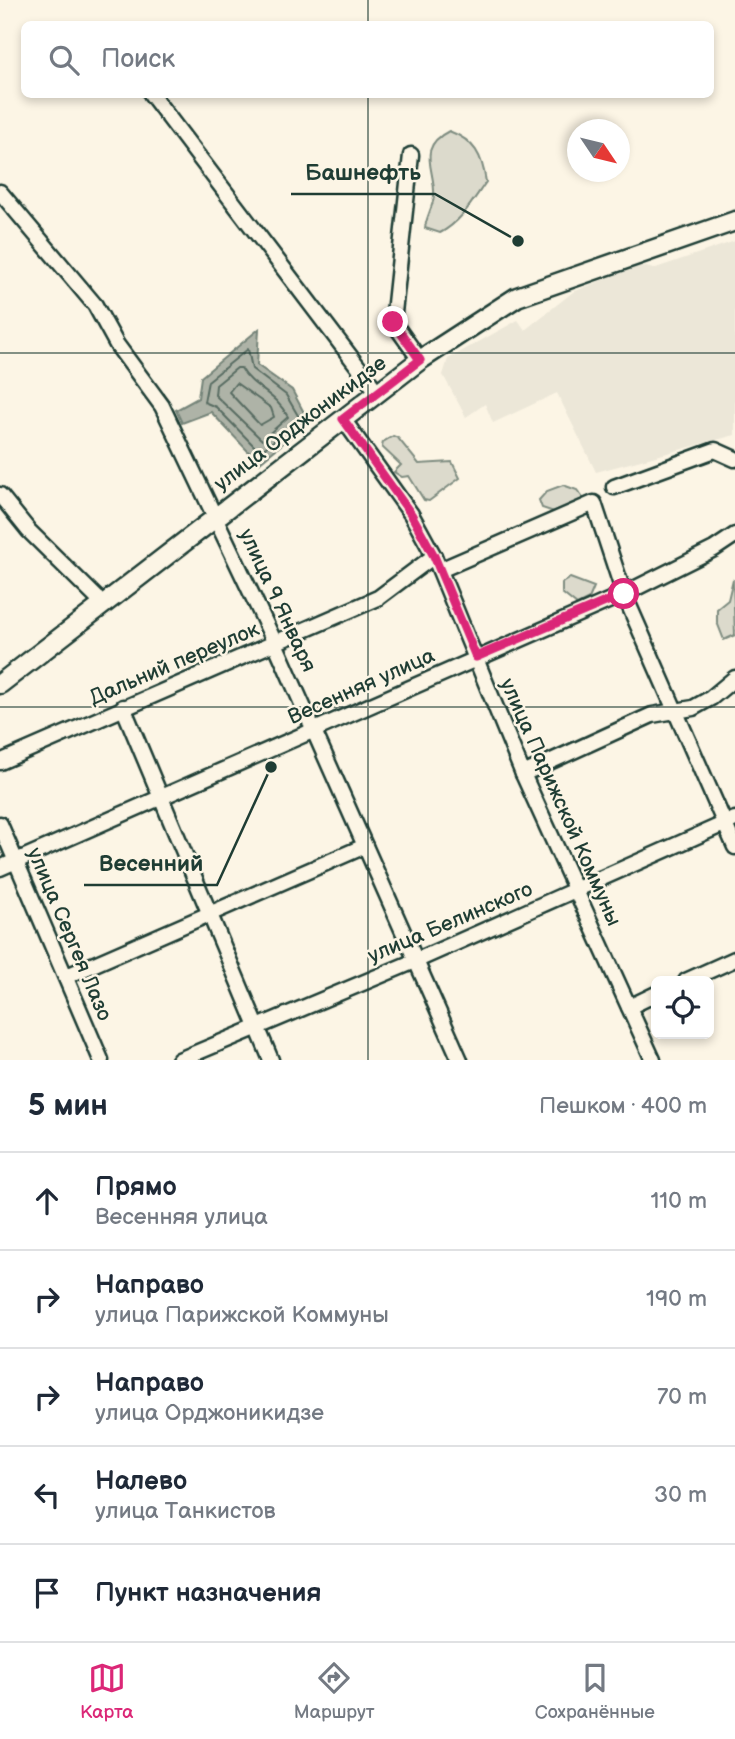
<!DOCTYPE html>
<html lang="ru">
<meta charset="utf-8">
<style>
:root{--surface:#fff;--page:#f2f2f3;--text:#1f2937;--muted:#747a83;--line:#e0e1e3;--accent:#db2777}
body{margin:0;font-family:"Balsamiq Sans",sans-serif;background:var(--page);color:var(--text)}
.controls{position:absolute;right:21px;bottom:21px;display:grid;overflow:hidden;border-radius:10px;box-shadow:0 4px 10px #0003}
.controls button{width:63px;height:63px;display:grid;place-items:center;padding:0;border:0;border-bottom:2px solid var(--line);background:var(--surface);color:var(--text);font:35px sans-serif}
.compass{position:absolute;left:567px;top:119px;width:63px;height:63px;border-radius:50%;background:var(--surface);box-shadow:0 4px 10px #0003;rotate:125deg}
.stop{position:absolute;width:21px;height:21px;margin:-16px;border:5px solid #db2777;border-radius:50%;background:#fff}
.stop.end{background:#db2777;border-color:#fff;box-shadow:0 2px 7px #0008}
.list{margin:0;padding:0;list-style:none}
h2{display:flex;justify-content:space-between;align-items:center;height:91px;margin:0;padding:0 28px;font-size:30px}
h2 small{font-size:23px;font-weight:400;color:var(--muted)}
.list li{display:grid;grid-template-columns:46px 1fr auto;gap:21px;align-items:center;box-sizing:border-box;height:98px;padding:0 28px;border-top:2px solid var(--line)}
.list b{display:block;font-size:26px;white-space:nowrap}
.list p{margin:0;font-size:23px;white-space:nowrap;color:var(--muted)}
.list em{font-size:23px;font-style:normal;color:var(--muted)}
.icon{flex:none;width:38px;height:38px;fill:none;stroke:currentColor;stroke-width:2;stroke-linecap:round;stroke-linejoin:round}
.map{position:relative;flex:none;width:735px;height:1060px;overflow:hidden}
.search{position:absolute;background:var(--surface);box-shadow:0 4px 10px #0003;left:21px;right:21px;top:21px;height:77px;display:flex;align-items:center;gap:18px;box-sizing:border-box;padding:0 24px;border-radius:10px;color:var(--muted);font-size:26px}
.sheet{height:581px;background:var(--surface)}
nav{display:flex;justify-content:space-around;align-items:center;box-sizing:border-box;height:98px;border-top:2px solid var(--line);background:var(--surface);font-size:19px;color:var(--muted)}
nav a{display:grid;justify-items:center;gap:4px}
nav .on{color:var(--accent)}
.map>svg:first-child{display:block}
.built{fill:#ece7d8}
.green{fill:#dcdacc;stroke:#7e8c80;stroke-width:2}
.water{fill:#aeb3a7;stroke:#758479;stroke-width:2}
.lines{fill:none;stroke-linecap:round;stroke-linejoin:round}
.shore{stroke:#586c62;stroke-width:2}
.minor-casing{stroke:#1f3d34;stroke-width:19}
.major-casing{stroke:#1f3d34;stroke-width:23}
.minor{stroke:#fcf5e5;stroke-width:14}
.major{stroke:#fcf5e5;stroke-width:18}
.route{stroke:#db2777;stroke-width:9}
.grid{fill:none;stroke:#1f3d34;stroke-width:2;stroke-opacity:0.55}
.labels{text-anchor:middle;stroke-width:5;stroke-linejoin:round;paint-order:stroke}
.street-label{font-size:21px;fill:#1f3d34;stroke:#fcf5e5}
.leader{fill:none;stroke:#1f3d34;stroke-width:2.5}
.callout-dot{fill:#1f3d34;stroke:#fcf5e5;stroke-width:2.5}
.callout-label{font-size:23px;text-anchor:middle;font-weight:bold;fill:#1f3d34;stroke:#fcf5e5;stroke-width:5;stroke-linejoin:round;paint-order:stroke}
</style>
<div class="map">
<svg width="735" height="1060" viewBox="0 0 735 1060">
<rect width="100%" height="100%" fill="#fcf5e5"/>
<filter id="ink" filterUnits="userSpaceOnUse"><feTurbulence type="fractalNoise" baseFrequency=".0143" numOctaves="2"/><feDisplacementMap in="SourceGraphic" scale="14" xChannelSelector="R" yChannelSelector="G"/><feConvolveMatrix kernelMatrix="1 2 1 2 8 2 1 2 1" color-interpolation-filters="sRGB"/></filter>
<g filter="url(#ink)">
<!-- built -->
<polygon class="built" points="735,241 735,435 596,472 557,393 493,423 485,404 466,417 443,375 448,359 518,320 525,330 573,292 639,265 653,269"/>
<!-- green -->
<g class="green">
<path d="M449 131C475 141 482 155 486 182 472 202 461 222 440 233L425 228C426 217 433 207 434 196 436 170 415 148 449 131Z"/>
<polygon points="393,436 398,438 419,464 452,462 460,478 429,501 424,500 409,476 402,477 394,472 401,465 382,447 383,442"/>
<polygon points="563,485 577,490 583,498 580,503 554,512 542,508 539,500 547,491"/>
<polygon points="570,578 594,587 589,599 577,605 562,593 562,583"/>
<polygon points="733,579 735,635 724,640 717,622 717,609 728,600"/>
</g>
<!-- water -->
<polygon class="water" points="259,329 257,365 292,390 309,422 259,463 211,412 182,423 176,410 198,398 201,377"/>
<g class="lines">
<!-- shore -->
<g class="shore">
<polygon points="248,349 252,369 286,395 300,419 260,452 216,407 204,402 208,381"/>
<path d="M237 368H241C253 389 275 392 288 417L262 440 215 395 216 385Z"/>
<polygon points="236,383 271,408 274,417 260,425 229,392"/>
</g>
<!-- minor casing -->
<g class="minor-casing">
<g id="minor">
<polyline points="151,94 378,393"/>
<polyline points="411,155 393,322 420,360"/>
<polyline points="0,192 95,305 117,345 162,406 275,643 460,1060"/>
<polyline points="343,419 411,514 434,556 523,774 653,1060"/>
<polyline points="614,487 715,450 735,459"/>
<polyline points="0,495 29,531 102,603"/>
<polyline points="440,570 594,503 624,594 735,847"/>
<polyline points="123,707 271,1060"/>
<polyline points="0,762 378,598 434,556"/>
<polyline points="523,774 652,715 693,708 711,698 735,678"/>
<polyline points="0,824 101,1060"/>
<polyline points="0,868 624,594 714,549 735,535"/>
<polyline points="67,976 365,846"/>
<polyline points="686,981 735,959"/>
<polyline points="629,1007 656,994"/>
<polyline points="179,1060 415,961 735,819"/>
</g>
</g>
<!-- major casing -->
<g class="major-casing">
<polyline id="major" points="0,684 420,360 517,297 735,221"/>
</g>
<!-- minor -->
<use href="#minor" class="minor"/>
<!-- major -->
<use href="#major" class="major"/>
</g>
</g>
<g class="lines" filter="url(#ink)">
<!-- route -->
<polyline class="route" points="393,322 420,360 343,419 411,514 434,556 476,657 624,594"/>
</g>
<!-- grid -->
<path class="grid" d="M368 0V24M368 94V1060M0 353H735M0 707H735"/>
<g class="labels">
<!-- street labels -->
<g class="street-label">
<text transform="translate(300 423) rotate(-37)" y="7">улица Орджоникидзе</text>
<text transform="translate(278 600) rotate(65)" y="7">улица 9 Января</text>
<text transform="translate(174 663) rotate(-23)" y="7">Дальний переулок</text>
<text transform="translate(361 686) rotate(-24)" y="7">Весенняя улица</text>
<text transform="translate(561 802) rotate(66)" y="7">улица Парижской Коммуны</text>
<text transform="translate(450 922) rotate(-23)" y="7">улица Белинского</text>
<text transform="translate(70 934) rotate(67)" y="7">улица Сергея Лазо</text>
</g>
</g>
<!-- callouts -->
<path class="leader" d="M518 241L435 194H291M271 767L217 885H84"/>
<g class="callout-dot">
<circle cx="518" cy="241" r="7"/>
<circle cx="271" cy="767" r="7"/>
</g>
<g class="callout-label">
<text x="363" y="180">Башнефть</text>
<text x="151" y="871">Весенний</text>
</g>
</svg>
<div class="controls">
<button><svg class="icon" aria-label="locate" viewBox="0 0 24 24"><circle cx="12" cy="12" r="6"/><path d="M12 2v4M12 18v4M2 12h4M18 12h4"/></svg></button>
</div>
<svg class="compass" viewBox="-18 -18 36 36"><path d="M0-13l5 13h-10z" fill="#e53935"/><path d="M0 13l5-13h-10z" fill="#747a83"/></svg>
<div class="stop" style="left:624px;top:594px"></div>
<div class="stop end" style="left:393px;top:322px"></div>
<div class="search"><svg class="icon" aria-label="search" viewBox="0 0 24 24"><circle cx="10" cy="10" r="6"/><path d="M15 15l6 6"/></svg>Поиск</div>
</div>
<section class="sheet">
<h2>5 мин<small>Пешком · 400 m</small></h2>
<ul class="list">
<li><svg class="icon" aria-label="ahead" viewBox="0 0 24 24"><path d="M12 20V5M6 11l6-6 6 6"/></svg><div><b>Прямо</b><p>Весенняя улица</p></div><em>110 m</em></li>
<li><svg class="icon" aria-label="right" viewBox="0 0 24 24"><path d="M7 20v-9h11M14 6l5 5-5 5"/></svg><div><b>Направо</b><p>улица Парижской Коммуны</p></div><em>190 m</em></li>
<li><svg class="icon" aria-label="right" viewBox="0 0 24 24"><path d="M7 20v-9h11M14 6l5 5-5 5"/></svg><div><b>Направо</b><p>улица Орджоникидзе</p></div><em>70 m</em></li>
<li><svg class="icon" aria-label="left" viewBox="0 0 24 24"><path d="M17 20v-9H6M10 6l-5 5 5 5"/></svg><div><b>Налево</b><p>улица Танкистов</p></div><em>30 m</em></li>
<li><svg class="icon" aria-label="arrive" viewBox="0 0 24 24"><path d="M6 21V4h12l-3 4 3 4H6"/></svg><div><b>Пункт назначения</b></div></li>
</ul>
</section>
<nav>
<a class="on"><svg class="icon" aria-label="map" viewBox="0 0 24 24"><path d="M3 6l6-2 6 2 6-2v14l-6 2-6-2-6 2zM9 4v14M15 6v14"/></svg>Карта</a>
<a><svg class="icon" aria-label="directions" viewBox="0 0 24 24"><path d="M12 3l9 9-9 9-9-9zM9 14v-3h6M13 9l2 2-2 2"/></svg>Маршрут</a>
<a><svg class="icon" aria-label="saved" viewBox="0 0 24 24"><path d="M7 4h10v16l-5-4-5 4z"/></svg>Сохранённые</a>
</nav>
